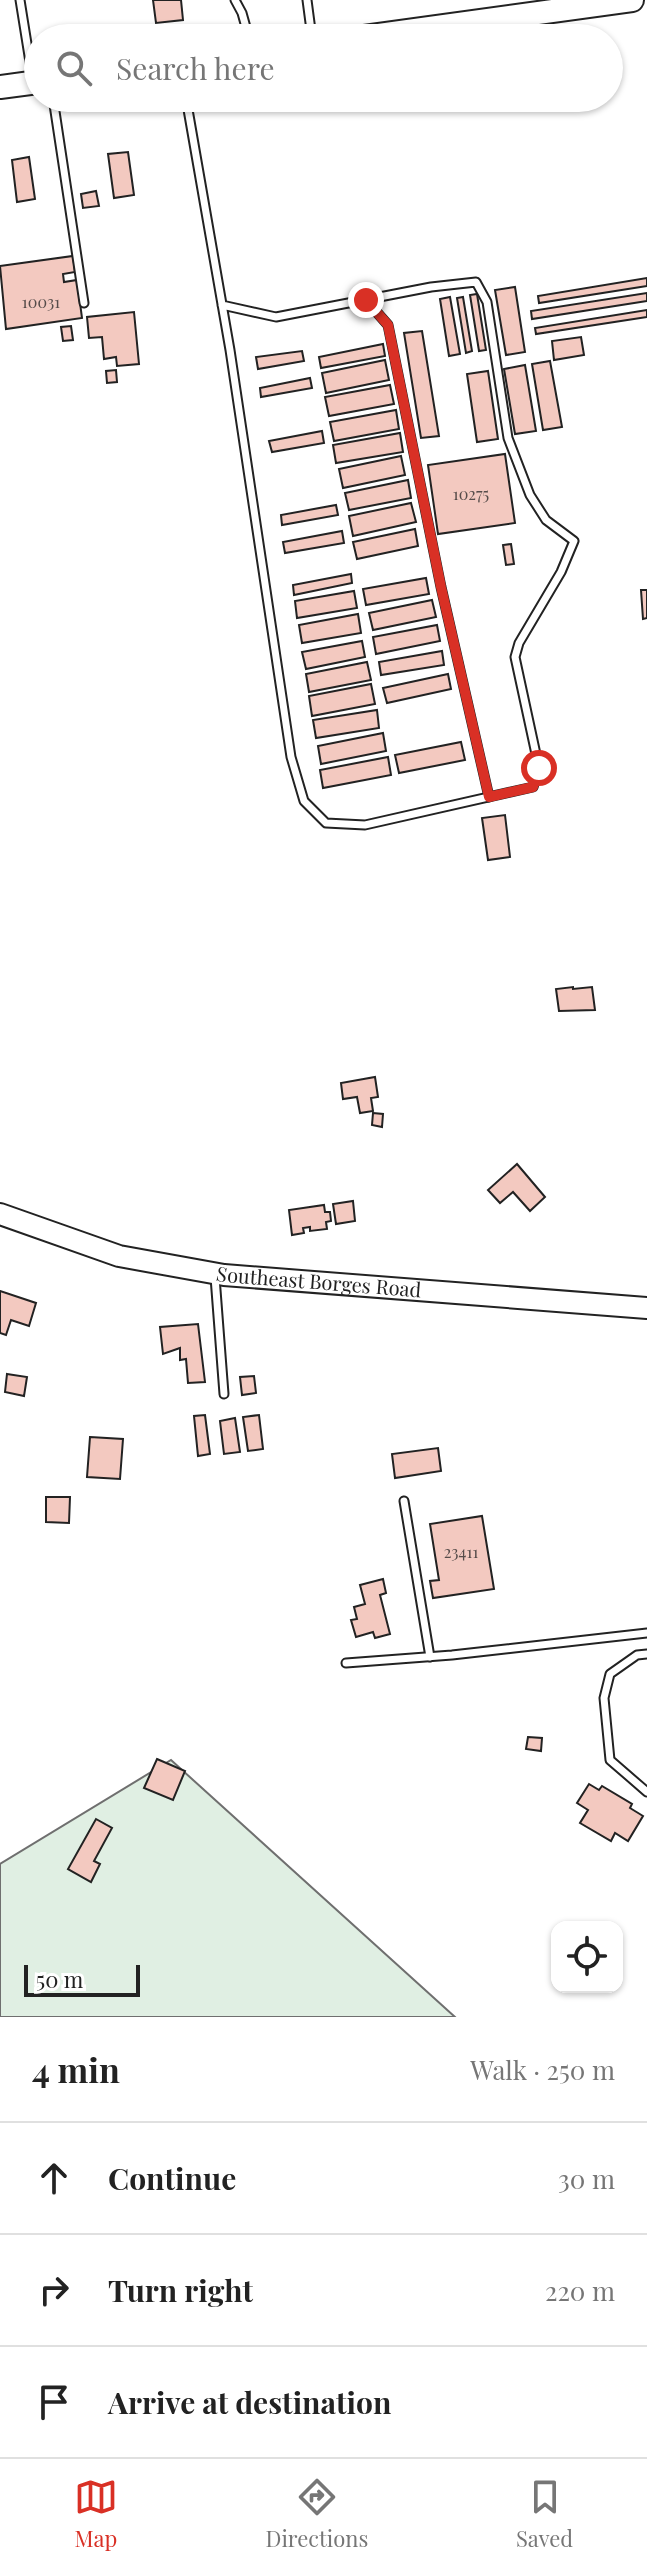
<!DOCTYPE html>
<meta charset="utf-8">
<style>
:root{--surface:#fff;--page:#f6f6f6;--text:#222;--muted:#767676;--line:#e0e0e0;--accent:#d93025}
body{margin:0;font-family:"Playfair Display",serif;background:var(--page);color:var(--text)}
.controls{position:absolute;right:24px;bottom:24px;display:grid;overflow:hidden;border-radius:16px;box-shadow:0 2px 6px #0004}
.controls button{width:72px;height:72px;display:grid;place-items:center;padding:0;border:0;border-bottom:2px solid var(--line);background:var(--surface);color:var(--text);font:40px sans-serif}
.scale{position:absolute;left:24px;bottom:20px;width:116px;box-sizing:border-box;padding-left:8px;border:4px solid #222;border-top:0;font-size:22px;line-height:28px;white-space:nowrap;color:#222;-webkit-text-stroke:6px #fff;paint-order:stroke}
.stop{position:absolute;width:24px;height:24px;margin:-18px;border:6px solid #d93025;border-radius:50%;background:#fff}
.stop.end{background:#d93025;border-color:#fff;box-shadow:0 2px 8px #0008}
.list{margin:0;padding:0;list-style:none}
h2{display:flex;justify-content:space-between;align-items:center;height:104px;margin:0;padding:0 32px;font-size:34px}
h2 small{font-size:26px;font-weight:400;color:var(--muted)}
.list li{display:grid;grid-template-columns:52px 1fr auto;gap:24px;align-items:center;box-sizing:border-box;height:112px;padding:0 32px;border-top:2px solid var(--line)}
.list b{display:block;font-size:30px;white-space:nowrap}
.list em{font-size:26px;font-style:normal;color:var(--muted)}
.icon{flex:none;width:44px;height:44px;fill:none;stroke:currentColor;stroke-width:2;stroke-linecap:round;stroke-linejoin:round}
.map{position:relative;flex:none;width:647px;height:2017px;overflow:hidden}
.search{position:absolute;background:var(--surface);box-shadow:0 2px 6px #0004;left:24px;right:24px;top:24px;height:88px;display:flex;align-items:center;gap:20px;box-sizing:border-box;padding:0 28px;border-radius:44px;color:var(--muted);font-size:30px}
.sheet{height:440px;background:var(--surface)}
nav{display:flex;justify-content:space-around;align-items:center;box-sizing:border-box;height:112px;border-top:2px solid var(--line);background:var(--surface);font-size:22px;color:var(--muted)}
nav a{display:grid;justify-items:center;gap:4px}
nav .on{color:var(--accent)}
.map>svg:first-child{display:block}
.green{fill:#e0efe3;stroke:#6f6f6f;stroke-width:2}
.building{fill:#f3c9c0;stroke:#222;stroke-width:2}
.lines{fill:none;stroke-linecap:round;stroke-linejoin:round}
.lane-casing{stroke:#222;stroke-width:11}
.secondary-casing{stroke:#222;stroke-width:24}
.primary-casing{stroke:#222;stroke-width:26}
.lane{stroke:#fff;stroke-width:7}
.secondary{stroke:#fff;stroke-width:20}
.primary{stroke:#fff;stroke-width:22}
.route{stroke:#d93025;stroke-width:10}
.labels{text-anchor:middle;stroke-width:6;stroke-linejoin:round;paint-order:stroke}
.number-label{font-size:16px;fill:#564c4a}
.street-label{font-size:20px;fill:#222;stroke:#fff}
</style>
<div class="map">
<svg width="647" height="2017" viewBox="0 0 647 2017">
<rect width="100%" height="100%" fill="#fff"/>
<!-- green -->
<polygon class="green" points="171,1760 455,2017 0,2017 0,1864"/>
<!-- building -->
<g class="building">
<polygon points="153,0 181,0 183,20 156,23"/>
<polygon points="128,152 134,195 114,198 108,154"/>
<polygon points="29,157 35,199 17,202 12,160"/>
<polygon points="96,191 99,206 83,208 81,194"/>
<polygon points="73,256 75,272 63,274 64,282 77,280 82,318 6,329 0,266"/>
<polygon points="647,278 647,286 539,303 538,296"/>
<polygon points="515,287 525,352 506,355 495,290"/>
<polygon points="647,293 647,301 532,319 531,311"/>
<polygon points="477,294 486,350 479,351 470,295"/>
<polygon points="450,297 460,354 449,356 440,299"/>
<polygon points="463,297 472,351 466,353 457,298"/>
<polygon points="647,310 647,317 536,334 535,328"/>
<polygon points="134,312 139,364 117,366 116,357 104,359 102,337 89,338 87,317"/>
<polygon points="71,326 73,340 63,341 61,327"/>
<polygon points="422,331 439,436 421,438 404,333"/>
<polygon points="581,337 584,355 554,360 552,341"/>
<polygon points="383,344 385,356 321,368 319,357"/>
<polygon points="302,351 304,361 258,369 256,357"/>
<polygon points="385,360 389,380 326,393 322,373"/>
<polygon points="550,361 562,427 543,430 532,364"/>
<polygon points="525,365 536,431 515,434 504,369"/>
<polygon points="116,370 117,382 107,383 106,371"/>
<polygon points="488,371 498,439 477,442 467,374"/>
<polygon points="310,378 312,388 261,397 260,388"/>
<polygon points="390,385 394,404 329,416 325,397"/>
<polygon points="396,410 399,429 334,441 330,422"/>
<polygon points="322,431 324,443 272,452 269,441"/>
<polygon points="400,433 403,452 336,463 333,445"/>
<polygon points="505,454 515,523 438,534 428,465"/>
<polygon points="401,456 405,475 343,488 339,469"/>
<polygon points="408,480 411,498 349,510 345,493"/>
<polygon points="411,503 416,522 353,536 349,516"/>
<polygon points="336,505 338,515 282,525 281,515"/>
<polygon points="415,529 418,546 357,559 353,542"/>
<polygon points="342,531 344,543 285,553 283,542"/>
<polygon points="511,544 514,564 506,565 503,545"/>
<polygon points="351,574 352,583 294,595 293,585"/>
<polygon points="426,578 429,594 366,605 363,589"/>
<polygon points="641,590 647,590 647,618 643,619"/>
<polygon points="354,591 357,608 297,618 295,601"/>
<polygon points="432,600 436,617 373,630 369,613"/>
<polygon points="358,614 361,633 302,643 299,625"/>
<polygon points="437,625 440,641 376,654 373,637"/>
<polygon points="362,641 365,657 306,669 302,652"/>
<polygon points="442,651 444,665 381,675 379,662"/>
<polygon points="367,662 371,680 309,692 306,674"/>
<polygon points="448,674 451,689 387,703 383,688"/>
<polygon points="371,684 375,704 312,716 309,696"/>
<polygon points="377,710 379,728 316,738 313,720"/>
<polygon points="383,733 386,751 321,764 318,746"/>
<polygon points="461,742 465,760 399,773 395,755"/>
<polygon points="388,757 391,775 323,788 320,770"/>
<polygon points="505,815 510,857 488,860 482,818"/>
<polygon points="573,987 573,989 592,987 595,1010 559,1011 556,989"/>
<polygon points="375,1077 378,1097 371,1098 373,1111 360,1113 357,1097 343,1099 341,1083"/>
<polygon points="373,1113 383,1114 382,1127 372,1125"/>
<polygon points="517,1164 545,1197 530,1211 513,1192 500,1203 488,1190"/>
<polygon points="353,1201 355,1221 336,1224 333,1204"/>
<polygon points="324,1205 325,1212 330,1212 331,1221 326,1222 327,1229 310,1231 310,1227 303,1228 304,1233 292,1235 289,1210"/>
<polygon points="0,1291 36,1303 29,1326 11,1320 6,1335 0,1333"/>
<polygon points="198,1324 205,1382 188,1383 186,1359 180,1360 180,1348 163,1354 160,1327"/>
<polygon points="7,1374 27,1377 24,1396 5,1392"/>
<polygon points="254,1376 256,1393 242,1395 240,1377"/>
<polygon points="205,1415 210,1454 198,1456 194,1416"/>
<polygon points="259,1415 263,1449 248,1451 243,1417"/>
<polygon points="235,1418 240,1452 224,1454 220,1421"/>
<polygon points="90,1437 123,1439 120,1479 87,1477"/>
<polygon points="438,1448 441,1471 395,1478 392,1454"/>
<polygon points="46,1497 70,1497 69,1523 46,1522"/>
<polygon points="482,1516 494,1589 433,1598 430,1581 439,1580 430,1524"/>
<polygon points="383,1579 386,1593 380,1595 390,1634 375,1638 373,1632 356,1637 351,1620 357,1619 354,1607 365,1604 360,1585"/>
<polygon points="528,1737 542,1738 541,1751 526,1749"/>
<polygon points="157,1759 185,1771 173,1800 144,1788"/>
<polygon points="589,1784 599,1790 602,1786 632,1804 630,1808 643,1816 628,1841 615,1833 611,1841 580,1823 588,1810 577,1803"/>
<polygon points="96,1819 112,1828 94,1861 100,1864 91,1882 68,1869"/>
</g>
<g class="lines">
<!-- lane casing -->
<g class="lane-casing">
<g id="lane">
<polyline points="20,0 33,81"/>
<polyline points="235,0 242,13 249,38"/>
<polyline points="307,0 312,38"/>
<polyline points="53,98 84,303"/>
<polyline points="186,98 230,350 291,757 304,801 326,823 365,825 533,787 539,768 515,657 519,643 561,572 574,541 546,520 530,495 508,438 487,302 476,282 431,287 276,317 222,305"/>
<polyline points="366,300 388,325 441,587 489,797"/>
<polyline points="215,1277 224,1394"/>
<polyline points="404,1501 430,1657"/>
<polyline points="647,1654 637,1655 610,1674 604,1698 610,1760 647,1792"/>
<polyline points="346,1663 452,1655 647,1633"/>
</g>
</g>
<!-- secondary casing -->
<g class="secondary-casing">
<g id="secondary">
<path id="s1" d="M0 1214 119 1256 224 1275 647 1308"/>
</g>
</g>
<!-- primary casing -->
<g class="primary-casing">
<g id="primary">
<polyline points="357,38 632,0"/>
<polyline points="0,87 38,82"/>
</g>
</g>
<!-- lane -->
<use href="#lane" class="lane"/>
<!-- secondary -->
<use href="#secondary" class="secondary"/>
<!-- primary -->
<use href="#primary" class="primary"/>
</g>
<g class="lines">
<!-- route -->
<polyline class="route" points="366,300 388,325 441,587 489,797 533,787 539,768"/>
</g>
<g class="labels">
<!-- number labels -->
<g class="number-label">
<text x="41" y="308">10031</text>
<text x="471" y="500">10275</text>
<text x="461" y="1558">23411</text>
</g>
<!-- street labels -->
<g class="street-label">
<text dy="7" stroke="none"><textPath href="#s1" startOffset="328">Southeast Borges Road</textPath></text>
</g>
</g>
</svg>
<div class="controls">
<button><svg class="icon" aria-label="locate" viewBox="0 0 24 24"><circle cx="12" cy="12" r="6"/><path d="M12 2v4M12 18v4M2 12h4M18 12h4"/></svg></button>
</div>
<div class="scale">50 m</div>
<div class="stop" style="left:539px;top:768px"></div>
<div class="stop end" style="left:366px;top:300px"></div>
<div class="search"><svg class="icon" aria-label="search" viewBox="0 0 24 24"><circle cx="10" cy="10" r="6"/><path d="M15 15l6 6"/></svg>Search here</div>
</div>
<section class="sheet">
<h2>4 min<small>Walk · 250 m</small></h2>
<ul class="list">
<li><svg class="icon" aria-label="ahead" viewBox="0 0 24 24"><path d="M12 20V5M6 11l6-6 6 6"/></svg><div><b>Continue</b></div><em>30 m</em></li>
<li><svg class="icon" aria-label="right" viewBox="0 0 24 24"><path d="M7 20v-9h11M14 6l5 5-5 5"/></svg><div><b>Turn right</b></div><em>220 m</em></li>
<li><svg class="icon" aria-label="arrive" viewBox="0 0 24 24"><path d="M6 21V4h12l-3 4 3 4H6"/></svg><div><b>Arrive at destination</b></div></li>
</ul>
</section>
<nav>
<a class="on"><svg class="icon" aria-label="map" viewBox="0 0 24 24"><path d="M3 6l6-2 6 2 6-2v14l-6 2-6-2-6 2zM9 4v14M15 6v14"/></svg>Map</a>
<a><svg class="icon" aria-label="directions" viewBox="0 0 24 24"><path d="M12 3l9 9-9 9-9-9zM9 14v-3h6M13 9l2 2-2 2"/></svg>Directions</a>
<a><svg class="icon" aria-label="saved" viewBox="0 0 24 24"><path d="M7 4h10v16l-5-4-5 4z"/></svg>Saved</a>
</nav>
